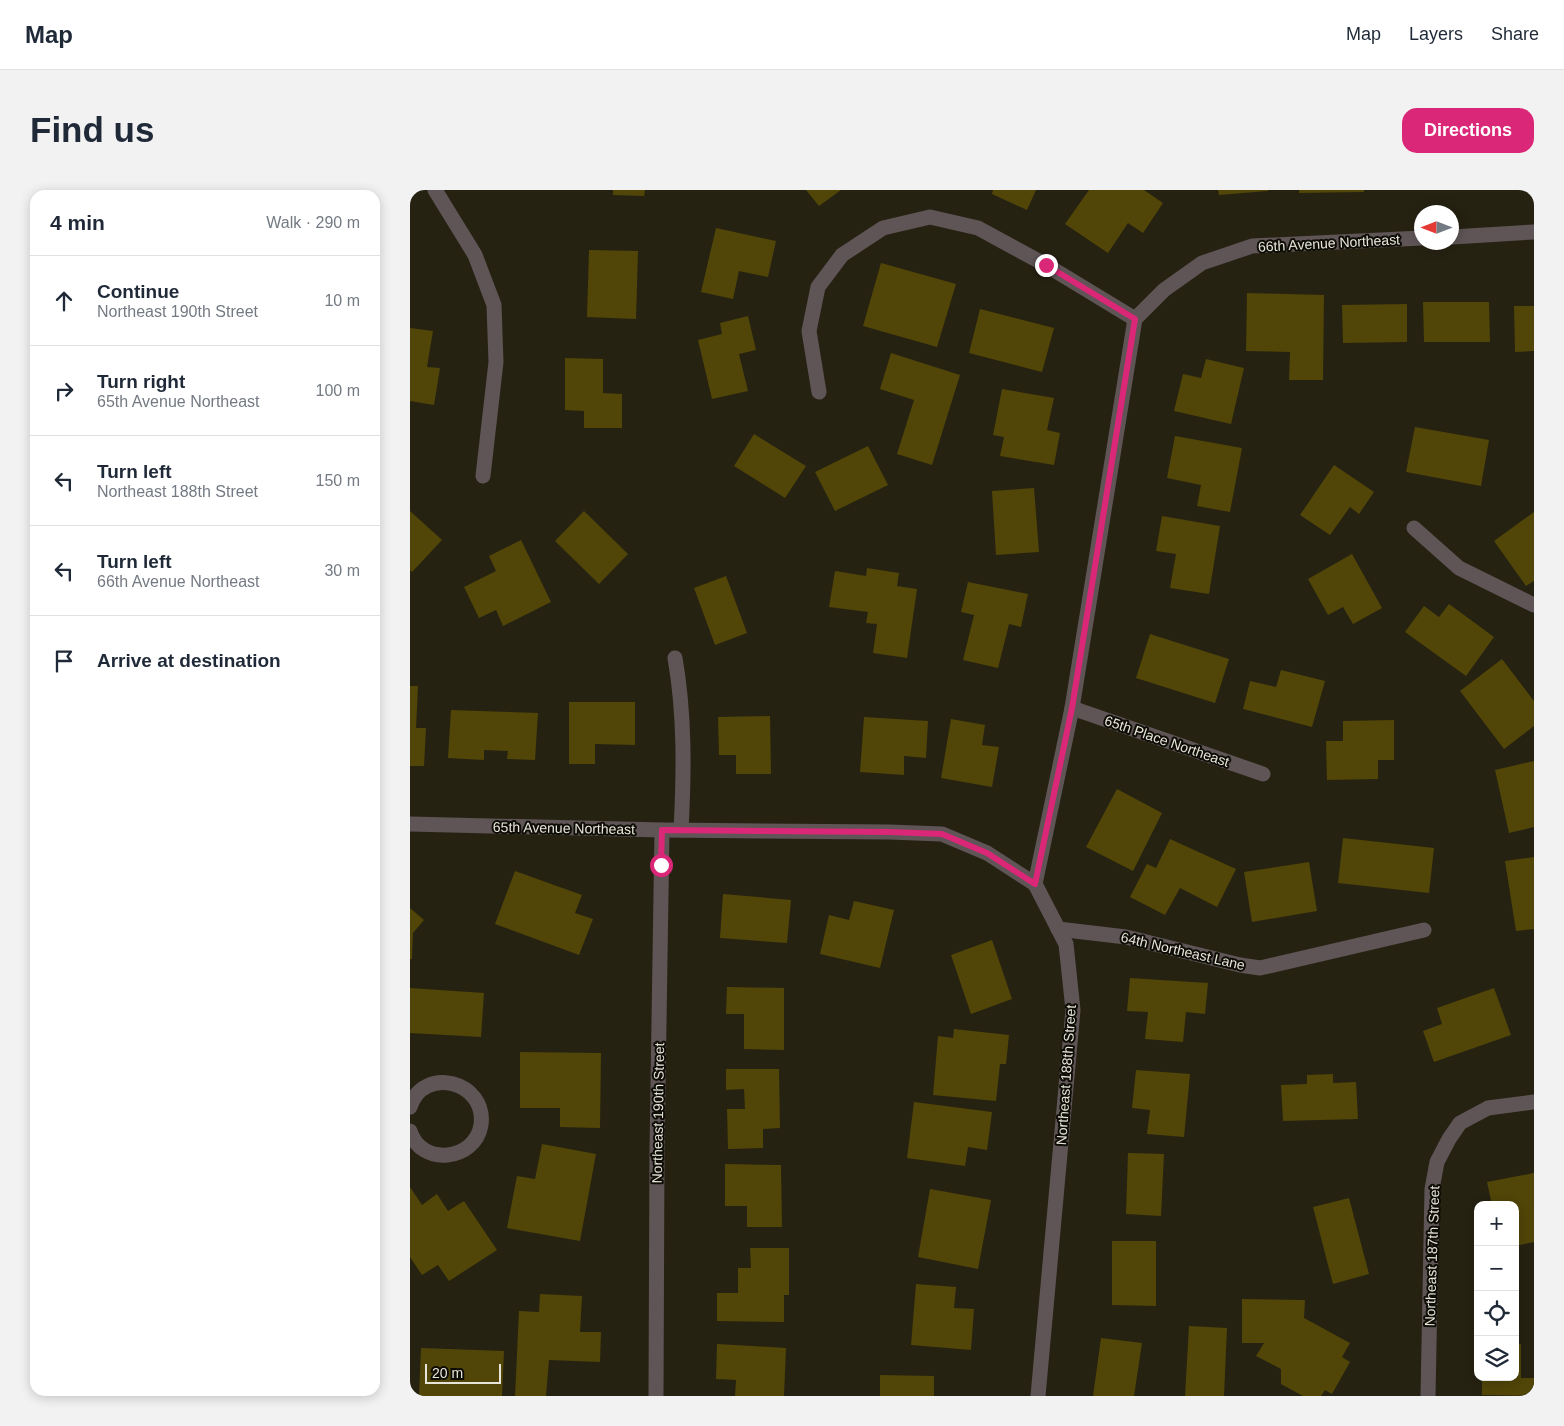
<!DOCTYPE html>
<meta charset="utf-8">
<style>
:root{--surface:#fff;--page:#f2f2f3;--text:#1f2937;--muted:#747a83;--line:#e0e1e3;--accent:#db2777}
body{margin:0;font-family:Helvetica,sans-serif;background:var(--page);color:var(--text)}
.controls{position:absolute;right:15px;bottom:15px;display:grid;overflow:hidden;border-radius:10px;box-shadow:0 2px 12px #0003}
.controls button{width:45px;height:45px;display:grid;place-items:center;padding:0;border:0;border-bottom:1px solid var(--line);background:var(--surface);color:var(--text);font:25px sans-serif}
.compass{position:absolute;left:1004px;top:15px;width:45px;height:45px;border-radius:50%;background:var(--surface);box-shadow:0 2px 12px #0003;rotate:270deg}
.scale{position:absolute;left:15px;bottom:12px;width:76px;box-sizing:border-box;padding-left:5px;border:2px solid #e7e5da;border-top:0;font-size:14px;line-height:18px;white-space:nowrap;color:#e7e5da;-webkit-text-stroke:4px #0d0c05;paint-order:stroke}
.stop{position:absolute;width:15px;height:15px;margin:-11px;border:4px solid #db2777;border-radius:50%;background:#fff}
.stop.end{background:#db2777;border-color:#fff;box-shadow:0 1px 5px #0008}
.list{margin:0;padding:0;list-style:none}
h2{display:flex;justify-content:space-between;align-items:center;height:65px;margin:0;padding:0 20px;font-size:21px}
h2 small{font-size:16px;font-weight:400;color:var(--muted)}
.list li{display:grid;grid-template-columns:32px 1fr auto;gap:15px;align-items:center;box-sizing:border-box;height:90px;padding:0 20px;border-top:1px solid var(--line)}
.list b{display:block;font-size:19px;white-space:nowrap}
.list p{margin:0;font-size:16px;white-space:nowrap;color:var(--muted)}
.list em{font-size:16px;font-style:normal;color:var(--muted)}
.icon{flex:none;width:28px;height:28px;fill:none;stroke:currentColor;stroke-width:2;stroke-linecap:round;stroke-linejoin:round}
.map{position:relative;flex:none;width:1124px;height:1206px;overflow:hidden;border-radius:15px}
header{display:flex;align-items:center;gap:30px;box-sizing:border-box;height:70px;padding:0 25px;background:var(--surface);border-bottom:1px solid var(--line)}
header strong{font-size:24px}
nav{display:flex;gap:28px;margin-inline-start:auto;font-size:18px}
.intro{display:flex;align-items:center;justify-content:space-between;box-sizing:border-box;height:120px;padding:0 30px}
h1{margin:0;font-size:35px}
.button{padding:12px 22px;border-radius:15px;background:var(--accent);color:#fff;font-size:18px;font-weight:700}
main{display:flex;gap:30px;padding:0 30px}
aside{flex:1;background:var(--surface);border-radius:15px;box-shadow:0 2px 12px #0003}
.map>svg:first-child{display:block}
.building{fill:#514507}
.lines{fill:none;stroke-linecap:round;stroke-linejoin:round}
.street{stroke:#5f5557;stroke-width:15}
.route{stroke:#db2777;stroke-width:6}
.labels{text-anchor:middle;stroke-width:4;stroke-linejoin:round;paint-order:stroke}
.street-label{font-size:14px;fill:#e7e5da;stroke:#0d0c05}
</style>
<header>
<strong>Map</strong>
<nav><a>Map</a><a>Layers</a><a>Share</a></nav>
</header>
<div class="intro"><h1>Find us</h1><a class="button">Directions</a></div>
<main>
<aside>
<h2>4 min<small>Walk · 290 m</small></h2>
<ul class="list">
<li><svg class="icon" aria-label="ahead" viewBox="0 0 24 24"><path d="M12 20V5M6 11l6-6 6 6"/></svg><div><b>Continue</b><p>Northeast 190th Street</p></div><em>10 m</em></li>
<li><svg class="icon" aria-label="right" viewBox="0 0 24 24"><path d="M7 20v-9h11M14 6l5 5-5 5"/></svg><div><b>Turn right</b><p>65th Avenue Northeast</p></div><em>100 m</em></li>
<li><svg class="icon" aria-label="left" viewBox="0 0 24 24"><path d="M17 20v-9H6M10 6l-5 5 5 5"/></svg><div><b>Turn left</b><p>Northeast 188th Street</p></div><em>150 m</em></li>
<li><svg class="icon" aria-label="left" viewBox="0 0 24 24"><path d="M17 20v-9H6M10 6l-5 5 5 5"/></svg><div><b>Turn left</b><p>66th Avenue Northeast</p></div><em>30 m</em></li>
<li><svg class="icon" aria-label="arrive" viewBox="0 0 24 24"><path d="M6 21V4h12l-3 4 3 4H6"/></svg><div><b>Arrive at destination</b></div></li>
</ul>
</aside>
<div class="map">
<svg width="1124" height="1206" viewBox="0 0 1124 1206">
<rect width="100%" height="100%" fill="#262212"/>
<!-- building -->
<g class="building">
<polygon points="203,0 235,0 234,6 203,5"/>
<polygon points="396,0 431,0 409,16"/>
<polygon points="583,0 626,0 617,20 582,4"/>
<polygon points="679,0 734,0 753,13 733,43 718,33 698,63 655,34"/>
<polygon points="808,0 858,0 858,1 809,5"/>
<polygon points="889,0 954,0 954,2 889,3"/>
<polygon points="306,38 366,51 358,87 329,81 323,109 291,102"/>
<polygon points="179,60 228,61 226,129 177,127"/>
<polygon points="471,73 546,94 527,157 453,136"/>
<polygon points="837,103 914,105 913,190 879,190 880,162 836,161"/>
<polygon points="1013,112 1079,112 1080,152 1014,152"/>
<polygon points="997,114 997,152 933,153 932,115"/>
<polygon points="1104,116 1124,116 1124,161 1105,162"/>
<polygon points="570,119 644,138 632,182 559,163"/>
<polygon points="338,126 346,160 329,164 338,201 302,209 288,150 312,144 310,133"/>
<polygon points="0,138 23,141 17,177 30,178 24,215 0,211"/>
<polygon points="481,163 550,185 522,275 487,264 504,210 470,199"/>
<polygon points="155,168 193,169 193,203 212,204 212,238 174,238 174,221 155,220"/>
<polygon points="796,169 834,178 821,234 764,221 773,184 791,188"/>
<polygon points="592,199 644,208 637,240 650,243 644,275 590,266 594,247 583,245"/>
<polygon points="1005,237 1079,250 1071,296 996,282"/>
<polygon points="344,244 396,276 375,308 324,276"/>
<polygon points="765,246 832,258 820,322 787,316 791,295 757,288"/>
<polygon points="458,256 478,295 425,321 405,282"/>
<polygon points="924,275 964,302 949,324 940,317 920,345 890,325"/>
<polygon points="624,298 629,362 586,365 582,301"/>
<polygon points="0,321 32,350 2,382 0,380"/>
<polygon points="174,321 218,364 189,394 145,351"/>
<polygon points="1124,322 1124,391 1116,396 1084,351"/>
<polygon points="752,326 810,336 799,404 760,398 766,364 746,361"/>
<polygon points="111,350 141,412 93,436 86,420 69,428 54,397 86,381 79,366"/>
<polygon points="942,364 972,418 943,434 933,417 918,425 898,389"/>
<polygon points="457,378 489,383 487,396 507,399 497,468 463,463 467,434 456,433 458,422 419,417 425,381 456,386"/>
<polygon points="316,386 337,443 305,455 284,398"/>
<polygon points="558,392 618,404 611,437 599,434 588,478 553,470 564,425 551,422"/>
<polygon points="1039,414 1084,447 1056,486 995,442 1014,416 1029,427"/>
<polygon points="740,444 819,469 805,513 726,488"/>
<polygon points="1092,469 1124,511 1124,536 1094,559 1050,501"/>
<polygon points="871,480 915,491 902,537 833,519 840,491 866,497"/>
<polygon points="0,496 8,496 6,538 16,538 14,576 0,576"/>
<polygon points="159,512 225,512 225,555 185,554 185,574 159,574"/>
<polygon points="41,520 128,523 125,570 97,569 98,561 74,560 74,570 38,568"/>
<polygon points="360,526 361,584 326,584 326,565 309,565 308,527"/>
<polygon points="454,527 518,531 516,568 494,566 494,585 450,582"/>
<polygon points="541,529 575,535 572,555 589,557 582,597 531,588"/>
<polygon points="984,530 984,570 968,570 968,589 917,590 916,551 933,551 933,531"/>
<polygon points="1124,571 1124,637 1099,643 1085,580"/>
<polygon points="707,599 752,623 723,681 676,657"/>
<polygon points="933,648 1024,658 1019,703 928,693"/>
<polygon points="760,649 826,679 807,717 770,698 755,725 720,707 737,674 746,678"/>
<polygon points="1124,667 1124,739 1106,741 1095,671"/>
<polygon points="899,672 907,721 842,732 834,682"/>
<polygon points="105,681 172,705 165,723 183,729 169,765 85,734"/>
<polygon points="313,704 381,710 377,753 310,748"/>
<polygon points="444,711 484,720 470,778 410,764 419,725 439,730"/>
<polygon points="0,718 14,730 3,743 2,769 0,769"/>
<polygon points="582,750 602,809 561,824 541,765"/>
<polygon points="720,788 798,793 795,824 776,822 773,852 735,849 738,822 717,821"/>
<polygon points="317,797 374,798 374,860 334,859 334,824 316,824"/>
<polygon points="0,798 74,803 71,847 0,843"/>
<polygon points="1084,798 1101,845 1024,872 1013,841 1032,834 1027,818"/>
<polygon points="544,839 599,845 596,874 590,874 586,911 523,905 528,846 543,848"/>
<polygon points="110,862 191,863 190,938 150,937 150,918 110,918"/>
<polygon points="316,879 369,879 370,938 353,939 353,958 318,959 317,919 335,919 334,899 316,900"/>
<polygon points="726,880 780,884 774,947 737,944 740,920 722,918"/>
<polygon points="923,884 923,893 946,892 948,929 873,931 871,895 897,894 897,885"/>
<polygon points="504,912 582,922 577,960 558,957 555,976 497,968"/>
<polygon points="132,954 186,964 170,1051 97,1038 107,986 125,989"/>
<polygon points="718,963 754,964 751,1026 716,1024"/>
<polygon points="315,974 371,975 372,1037 337,1037 337,1016 315,1016"/>
<polygon points="1124,983 1124,1052 1105,1056 1105,1015 1082,1015 1077,992"/>
<polygon points="0,997 12,1015 27,1004 38,1021 54,1011 87,1060 39,1091 28,1075 12,1085 0,1067"/>
<polygon points="520,999 581,1010 568,1079 508,1067"/>
<polygon points="939,1008 959,1084 923,1094 903,1017"/>
<polygon points="702,1051 746,1051 746,1116 702,1115"/>
<polygon points="340,1058 379,1058 379,1105 374,1105 374,1132 307,1131 307,1103 328,1103 328,1078 341,1078"/>
<polygon points="506,1094 546,1097 544,1118 564,1119 561,1160 501,1155"/>
<polygon points="130,1104 172,1106 170,1142 191,1142 190,1172 139,1170 136,1206 105,1206 109,1121 129,1122"/>
<polygon points="832,1109 895,1110 894,1128 940,1153 932,1167 940,1172 922,1204 915,1200 911,1206 893,1206 871,1194 871,1179 846,1166 854,1153 832,1153"/>
<polygon points="779,1136 817,1138 814,1206 775,1206"/>
<polygon points="691,1148 732,1153 724,1206 683,1206"/>
<polygon points="307,1154 376,1158 374,1206 325,1206 326,1190 306,1189"/>
<polygon points="1105,1154 1111,1154 1111,1188 1124,1188 1124,1206 1072,1205 1072,1187 1105,1187"/>
<polygon points="11,1158 94,1161 92,1206 9,1206"/>
<polygon points="470,1185 524,1186 524,1206 470,1206"/>
</g>
<g class="lines">
<!-- street -->
<g class="street">
<polyline points="25,0 65,65 84,115 86,172 73,286"/>
<polyline points="1042,47 1124,42"/>
<polyline points="409,202 399,141 408,97 432,65 473,38 520,27 568,38 636,75 725,129 754,100 792,73 842,56 1012,48"/>
<polyline points="1004,338 1049,378 1124,415"/>
<path d="M265 468C275 525 274 584 271 640"/>
<polyline points="662,518 853,584"/>
<polyline points="0,634 252,640 479,642 532,644 577,663 625,694"/>
<polyline points="648,739 716,747 830,775 850,778 1014,740"/>
<path d="M0 917C13 875 77 891 71 935 65 971 11 977 0 941"/>
<polyline points="246,1206 247,961 252,640"/>
<polyline points="628,1206 663,820 656,754 625,694 662,518 725,129"/>
<polyline points="1018,1206 1022,999 1027,972 1039,949 1050,933 1078,918 1124,912"/>
</g>
</g>
<g class="lines">
<!-- route -->
<polyline class="route" points="251,675 252,640 480,642 532,644 577,663 625,694 662,518 725,129 636,75"/>
</g>
<g class="labels">
<!-- street labels -->
<g class="street-label">
<text transform="translate(919 53) rotate(-3)" y="5">66th Avenue Northeast</text>
<text transform="translate(757 551) rotate(19)" y="5">65th Place Northeast</text>
<text transform="translate(154 638) rotate(1)" y="5">65th Avenue Northeast</text>
<text transform="translate(773 761) rotate(13)" y="5">64th Northeast Lane</text>
<text transform="translate(656 885) rotate(-86)" y="5">Northeast 188th Street</text>
<text transform="translate(248 923) rotate(-89)" y="5">Northeast 190th Street</text>
<text transform="translate(1022 1066) rotate(-88)" y="5">Northeast 187th Street</text>
</g>
</g>
</svg>
<div class="controls">
<button>+</button>
<button>−</button>
<button><svg class="icon" aria-label="locate" viewBox="0 0 24 24"><circle cx="12" cy="12" r="6"/><path d="M12 2v4M12 18v4M2 12h4M18 12h4"/></svg></button>
<button><svg class="icon" aria-label="layers" viewBox="0 0 24 24"><path d="M12 4l9 5-9 5-9-5zM3 14l9 5 9-5"/></svg></button>
</div>
<svg class="compass" viewBox="-18 -18 36 36"><path d="M0-13l5 13h-10z" fill="#e53935"/><path d="M0 13l5-13h-10z" fill="#747a83"/></svg>
<div class="scale">20 m</div>
<div class="stop" style="left:251px;top:675px"></div>
<div class="stop end" style="left:636px;top:75px"></div>
</div>
</main>
